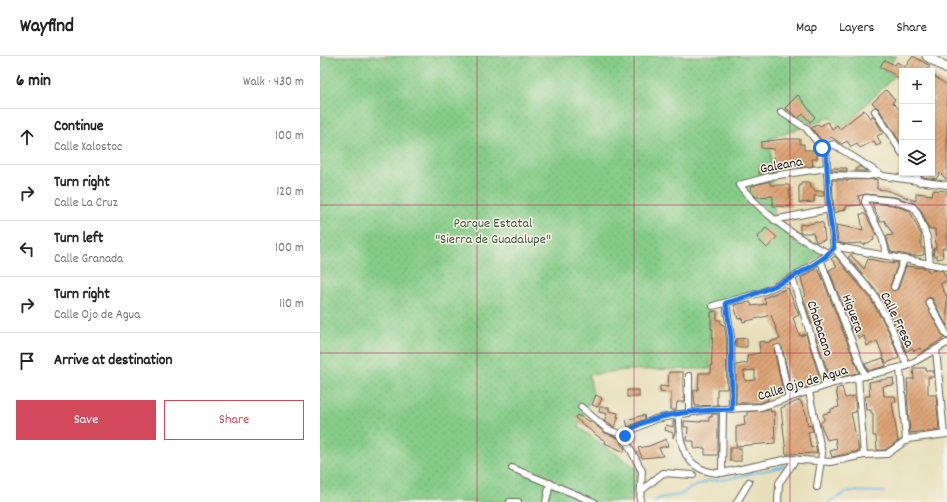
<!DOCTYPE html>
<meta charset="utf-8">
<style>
:root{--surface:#fff;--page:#f2f2f2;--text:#222;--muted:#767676;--line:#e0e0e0;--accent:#d1495b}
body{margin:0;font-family:Dekko,sans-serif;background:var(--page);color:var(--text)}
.controls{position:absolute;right:12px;top:12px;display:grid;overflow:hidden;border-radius:0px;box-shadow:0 1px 3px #0004}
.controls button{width:36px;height:36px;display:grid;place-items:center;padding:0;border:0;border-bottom:1px solid var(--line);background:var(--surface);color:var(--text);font:20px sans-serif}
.stop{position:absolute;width:12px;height:12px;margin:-9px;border:3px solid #1a73e8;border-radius:50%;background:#fff}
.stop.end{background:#1a73e8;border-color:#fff;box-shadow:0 1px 4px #0008}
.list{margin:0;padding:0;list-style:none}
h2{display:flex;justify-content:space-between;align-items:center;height:52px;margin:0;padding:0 16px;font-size:17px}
h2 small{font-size:13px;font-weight:400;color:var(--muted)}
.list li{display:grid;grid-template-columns:26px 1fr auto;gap:12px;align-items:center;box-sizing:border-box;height:56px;padding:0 16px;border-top:1px solid var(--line)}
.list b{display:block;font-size:15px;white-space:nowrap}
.list p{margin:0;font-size:13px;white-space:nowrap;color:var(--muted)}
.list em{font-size:13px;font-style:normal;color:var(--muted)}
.actions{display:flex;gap:8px;padding:12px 16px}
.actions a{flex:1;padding:9px 0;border:1px solid var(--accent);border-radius:0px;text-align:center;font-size:14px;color:var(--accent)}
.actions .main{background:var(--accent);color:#fff}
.icon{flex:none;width:22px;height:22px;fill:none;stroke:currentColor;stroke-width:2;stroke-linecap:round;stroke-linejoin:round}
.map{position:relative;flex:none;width:627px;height:446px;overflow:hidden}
header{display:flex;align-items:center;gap:24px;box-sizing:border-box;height:56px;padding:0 20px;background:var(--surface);border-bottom:1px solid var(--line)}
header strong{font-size:19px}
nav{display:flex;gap:22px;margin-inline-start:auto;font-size:14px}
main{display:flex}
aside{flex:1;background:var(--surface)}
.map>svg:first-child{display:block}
.park{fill:url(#park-dots);stroke:#507452}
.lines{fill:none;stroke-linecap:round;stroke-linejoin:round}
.stream{stroke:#6db6e5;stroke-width:2}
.building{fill:url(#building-hatch);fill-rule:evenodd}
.street-casing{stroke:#636053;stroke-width:8}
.secondary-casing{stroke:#636053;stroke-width:11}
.street{stroke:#fff;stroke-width:6}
.secondary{stroke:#fff;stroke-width:9}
.route{stroke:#1a73e8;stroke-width:5}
.grid{fill:none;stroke:#c2185b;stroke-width:1;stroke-opacity:0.55}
.labels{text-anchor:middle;stroke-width:3;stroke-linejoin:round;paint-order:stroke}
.street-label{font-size:14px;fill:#1c1c1c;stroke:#f7f3e8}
.park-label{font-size:14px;fill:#415a41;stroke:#f7f3e8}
</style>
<header>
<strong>Wayfind</strong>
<nav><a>Map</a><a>Layers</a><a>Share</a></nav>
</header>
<main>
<aside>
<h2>6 min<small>Walk · 430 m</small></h2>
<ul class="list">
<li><svg class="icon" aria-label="ahead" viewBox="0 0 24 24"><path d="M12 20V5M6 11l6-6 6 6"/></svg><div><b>Continue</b><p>Calle Xalostoc</p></div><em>100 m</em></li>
<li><svg class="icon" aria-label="right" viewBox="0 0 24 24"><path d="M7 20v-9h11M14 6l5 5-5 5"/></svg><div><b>Turn right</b><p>Calle La Cruz</p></div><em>120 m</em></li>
<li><svg class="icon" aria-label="left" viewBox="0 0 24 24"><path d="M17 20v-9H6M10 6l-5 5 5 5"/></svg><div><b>Turn left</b><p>Calle Granada</p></div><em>100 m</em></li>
<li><svg class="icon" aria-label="right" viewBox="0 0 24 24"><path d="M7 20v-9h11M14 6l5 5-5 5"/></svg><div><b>Turn right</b><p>Calle Ojo de Agua</p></div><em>110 m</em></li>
<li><svg class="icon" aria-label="arrive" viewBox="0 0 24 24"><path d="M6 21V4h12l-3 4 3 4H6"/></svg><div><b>Arrive at destination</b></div></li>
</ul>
<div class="actions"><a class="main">Save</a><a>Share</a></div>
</aside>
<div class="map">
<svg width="627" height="446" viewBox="0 0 627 446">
<defs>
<pattern id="park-dots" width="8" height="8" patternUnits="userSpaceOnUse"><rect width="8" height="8" fill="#85cc87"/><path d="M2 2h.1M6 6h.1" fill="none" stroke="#72af74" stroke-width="1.8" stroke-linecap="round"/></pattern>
<pattern id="building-hatch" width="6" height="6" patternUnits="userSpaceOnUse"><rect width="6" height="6" fill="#dba374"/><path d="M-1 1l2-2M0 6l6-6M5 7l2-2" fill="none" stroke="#b1845e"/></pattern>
</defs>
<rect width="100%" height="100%" fill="#f7f3e8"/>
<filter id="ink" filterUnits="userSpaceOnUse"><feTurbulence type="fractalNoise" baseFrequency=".025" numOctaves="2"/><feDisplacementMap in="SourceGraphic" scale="8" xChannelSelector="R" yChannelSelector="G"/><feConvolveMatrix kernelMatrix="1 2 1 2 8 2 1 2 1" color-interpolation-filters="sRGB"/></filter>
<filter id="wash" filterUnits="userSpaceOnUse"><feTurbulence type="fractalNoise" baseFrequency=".012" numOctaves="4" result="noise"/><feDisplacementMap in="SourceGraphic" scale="16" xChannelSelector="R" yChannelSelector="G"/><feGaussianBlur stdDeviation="0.9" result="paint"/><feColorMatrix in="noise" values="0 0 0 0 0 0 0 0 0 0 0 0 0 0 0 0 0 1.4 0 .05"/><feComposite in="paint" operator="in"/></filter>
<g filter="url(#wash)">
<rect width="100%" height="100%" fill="#e7dfb9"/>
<!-- park -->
<polygon class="park" points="0,0 577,0 565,15 575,20 521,73 511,61 450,83 455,169 503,197 482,214 441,236 390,250 390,313 304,314 269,319 273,338 258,371 319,414 312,446 0,446"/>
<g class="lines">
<!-- stream -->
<g class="stream">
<polyline points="334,446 340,442 360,439 369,433 388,425 407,423 466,410"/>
<polyline points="509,446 529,435 564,436"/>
</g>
</g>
<g id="blocks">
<!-- building -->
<g class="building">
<polygon points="593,0 610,10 606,15 582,15 582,27 573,18 560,11 564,4 575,9 577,6 585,11"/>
<polygon points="612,19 627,29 627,124 620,117 616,123 602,121 600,117 612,117 612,112 615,109 612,106 612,47 615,43 612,41"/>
<polygon points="566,34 575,44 572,46 582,56 582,89 559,53 552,47"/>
<polygon points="478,39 495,61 490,66 483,58 479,62 465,52"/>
<polygon points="544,54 550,62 553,60 563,77 557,80 561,88 556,90 554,85 540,92 537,88 531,91 527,85 522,88 511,81 504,87 491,72 498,68 500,70 508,66 512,73 517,69 520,73"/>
<polygon points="464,83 480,83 480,88 484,88 484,94 497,94 497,103 492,103 493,110 478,112 478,110 460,111 461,114 439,118 439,110 453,109 453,106 455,106 454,93 441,92 441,86"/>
<polygon points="539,110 547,115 535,115"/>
<rect x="512" y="112" width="15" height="3"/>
<polygon points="557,123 557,133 566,134 596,145 596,137 612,139 613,134 627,135 627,192 622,192 623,202 617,203 617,200 614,200 613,193 616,193 615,173 609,173 601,154 594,147 575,141 546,138 538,140 541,149 526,150 526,153 514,157 512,124 527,124 527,126 529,124"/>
<polygon points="450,125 450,129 469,129 471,151 453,150 453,140 436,141 431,136 431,130"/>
<polygon points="481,126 490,126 491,132 494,132 494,135 504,135 504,140 494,140 494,146 479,147 479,130 481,130"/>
<polygon points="552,147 573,149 590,155 601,179 601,192 604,192 604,199 594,200 571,196 566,180 573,179 564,164 560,166"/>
<polygon points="540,158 545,158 547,161 556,179 553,181 554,184 543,189 542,187 525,188 518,186 516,169 543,174"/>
<polygon points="497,166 503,167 505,184 496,186 493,177 480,177 480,168 486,169"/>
<polygon points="446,172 457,181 447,192 437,182"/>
<polygon points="531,199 544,213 548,203 574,208 573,206 578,207 570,230 573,235 578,233 586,210 605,212 610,216 613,213 623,215 627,224 620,228 627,241 627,270 612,242 607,242 605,246 624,282 602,296 600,292 594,295 592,292 586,296 576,270 558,237 528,201"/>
<polygon points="515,200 550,242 568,274 579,302 566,307 557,285 547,290 544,280 539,283 535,274 532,275 529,265 532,263 527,252 524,253 509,214 517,210 511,203"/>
<polygon points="497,212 501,219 539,317 510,322 495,279 501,277 497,266 492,268 483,241 486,240 481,222"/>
<path d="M468 232 479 259 473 262 480 280 486 278 501 327 472 336 462 291 457 288 454 293 463 336 446 338 448 344 440 347H416V309L428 307 427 299 440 297 439 286 445 285V287L460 283 451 259 423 266 422 262 418 263 414 249 430 246 432 250 446 248 444 242ZM435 314V324L425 325 424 315Z"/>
<polygon points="397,255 397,264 401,264 401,268 404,269 406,281 407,333 397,333 397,349 399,349 375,350 374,338 374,334 378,334 379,317 391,317 393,273 391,273 391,256"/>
<polygon points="427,282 427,291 416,291 416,283"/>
<polygon points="563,302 566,310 548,315 545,308"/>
<polygon points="593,312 606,312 606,315 614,315 614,321 608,321 608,339 616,339 619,374 590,377 587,339 588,339 587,323 594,323"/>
<polygon points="349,316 363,316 363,338 364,338 364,346 357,346 356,354 351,354 351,337 340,336 340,330 348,331"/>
<polygon points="573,322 574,329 563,330 564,340 575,340 576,346 572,346 578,385 565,394 557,394 556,380 553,380 553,357 551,357 551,354 546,354 545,340 550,340 549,326"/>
<polygon points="522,331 525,342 535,340 536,356 531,357 539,395 512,401 510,395 517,393 515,382 507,384 500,367 504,364 503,358 511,356 511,353 519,351 516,333"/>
<rect x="307" y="334" width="12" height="7"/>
<polygon points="276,339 282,342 278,351 272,349"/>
<polygon points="480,344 486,358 488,370 491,369 493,375 488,376 491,392 496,390 497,397 466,398 461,352"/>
<polygon points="280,351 289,351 289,355 298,357 297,361 299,361 294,371 284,365 287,358 279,356"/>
<polygon points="450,353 451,356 454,355 455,387 416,390 416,371 425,369 424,360 427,360 427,356"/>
<polygon points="392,358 398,358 398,399 385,399 385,392 374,393 374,385 367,385 368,371 364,371 364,365 381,366 381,365 389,365 389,361 392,361"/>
<polygon points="257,359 273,367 285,377 301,383 301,388 305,393 304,396 285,387 286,385 280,382 255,362"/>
<polygon points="324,359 325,363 308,371 306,364"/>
<polygon points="353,365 355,365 355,377 353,382 353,377 345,374 346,369 353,371"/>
<polygon points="346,383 348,390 339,392 343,400 322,402 318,392 329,390"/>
<rect x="410" y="392" width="11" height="13"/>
</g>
</g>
</g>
<g filter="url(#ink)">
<use href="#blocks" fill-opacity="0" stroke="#636053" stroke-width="1"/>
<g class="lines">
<!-- street casing -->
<g class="street-casing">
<g id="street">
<polyline points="555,55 582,97"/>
<polyline points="461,56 486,72 502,92 506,92"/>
<polyline points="506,92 513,88 563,120 627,129"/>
<polyline points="506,92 509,153 514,192"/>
<path d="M507 112 452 120 419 129C444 158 473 181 508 197"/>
<polyline points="595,117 600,126"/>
<polyline points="507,119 548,120 558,118"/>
<polyline points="454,164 509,153"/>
<polyline points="514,192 554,239 572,272 587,310"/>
<polyline points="567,200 562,181 545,146 546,142 574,145 593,151 597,156 607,181 610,208"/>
<polyline points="500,203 545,320"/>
<polyline points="472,222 507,329"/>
<polyline points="574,231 584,203"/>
<polyline points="609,246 627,279"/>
<polyline points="406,247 411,281 412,353"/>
<polyline points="393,250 443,236 472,222 506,200 514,192 518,191 627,211"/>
<polyline points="458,292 469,342"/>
<polyline points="616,294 624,378"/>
<polyline points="580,312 586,385"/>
<polyline points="369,320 369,356"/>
<polyline points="538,321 544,399"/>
<polyline points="489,336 502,398 497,431"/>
<polyline points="261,351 287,373 305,380"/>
<path d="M359 358C358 388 365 417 402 417L468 403 510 406 544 399 567 398 588 383 627 378"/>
<polyline points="192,412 274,446"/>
<polyline points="402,417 403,354"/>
<polyline points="321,435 343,417 373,419"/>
<polyline points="190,446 198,446"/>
<polyline points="226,446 230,427"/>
<polyline points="320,446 322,415 305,383 307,377 310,375 335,363 385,354 441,351 514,327 587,310 627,287"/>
<polyline points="417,446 429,426"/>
<polyline points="458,446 459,427 476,403"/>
</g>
</g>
<!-- secondary casing -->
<g class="secondary-casing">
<polyline id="secondary" points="607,0 627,13"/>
</g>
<!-- street -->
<use href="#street" class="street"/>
<!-- secondary -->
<use href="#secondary" class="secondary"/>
</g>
</g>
<g class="lines" filter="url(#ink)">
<!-- route -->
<path class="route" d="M305 380C320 357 386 354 412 353L411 281 406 247C442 237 475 223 505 201 508 198 510 195 514 192L509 153 506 94V92H502"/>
</g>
<!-- grid -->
<path class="grid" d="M157 0V446M314 0V446M470 0V446M0 149H627M0 297H627"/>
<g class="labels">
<!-- street labels -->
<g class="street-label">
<text transform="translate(461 108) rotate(-10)" y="5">Galeana</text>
<text transform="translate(534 257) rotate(69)" y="5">Higuera</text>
<text transform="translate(578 263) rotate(64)" y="5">Calle Fresa</text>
<text transform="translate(501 272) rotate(72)" y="5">Chabacano</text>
<text transform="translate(482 326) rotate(-17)" y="5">Calle Ojo de Agua</text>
</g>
<!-- park labels -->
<g class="park-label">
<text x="173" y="171">Parque Estatal<tspan x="173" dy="16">"Sierra de Guadalupe"</tspan></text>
</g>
</g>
</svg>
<div class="controls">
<button>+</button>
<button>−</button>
<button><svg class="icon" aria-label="layers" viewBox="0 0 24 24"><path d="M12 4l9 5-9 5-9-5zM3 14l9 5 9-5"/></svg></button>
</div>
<div class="stop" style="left:502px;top:92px"></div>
<div class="stop end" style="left:305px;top:380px"></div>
</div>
</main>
